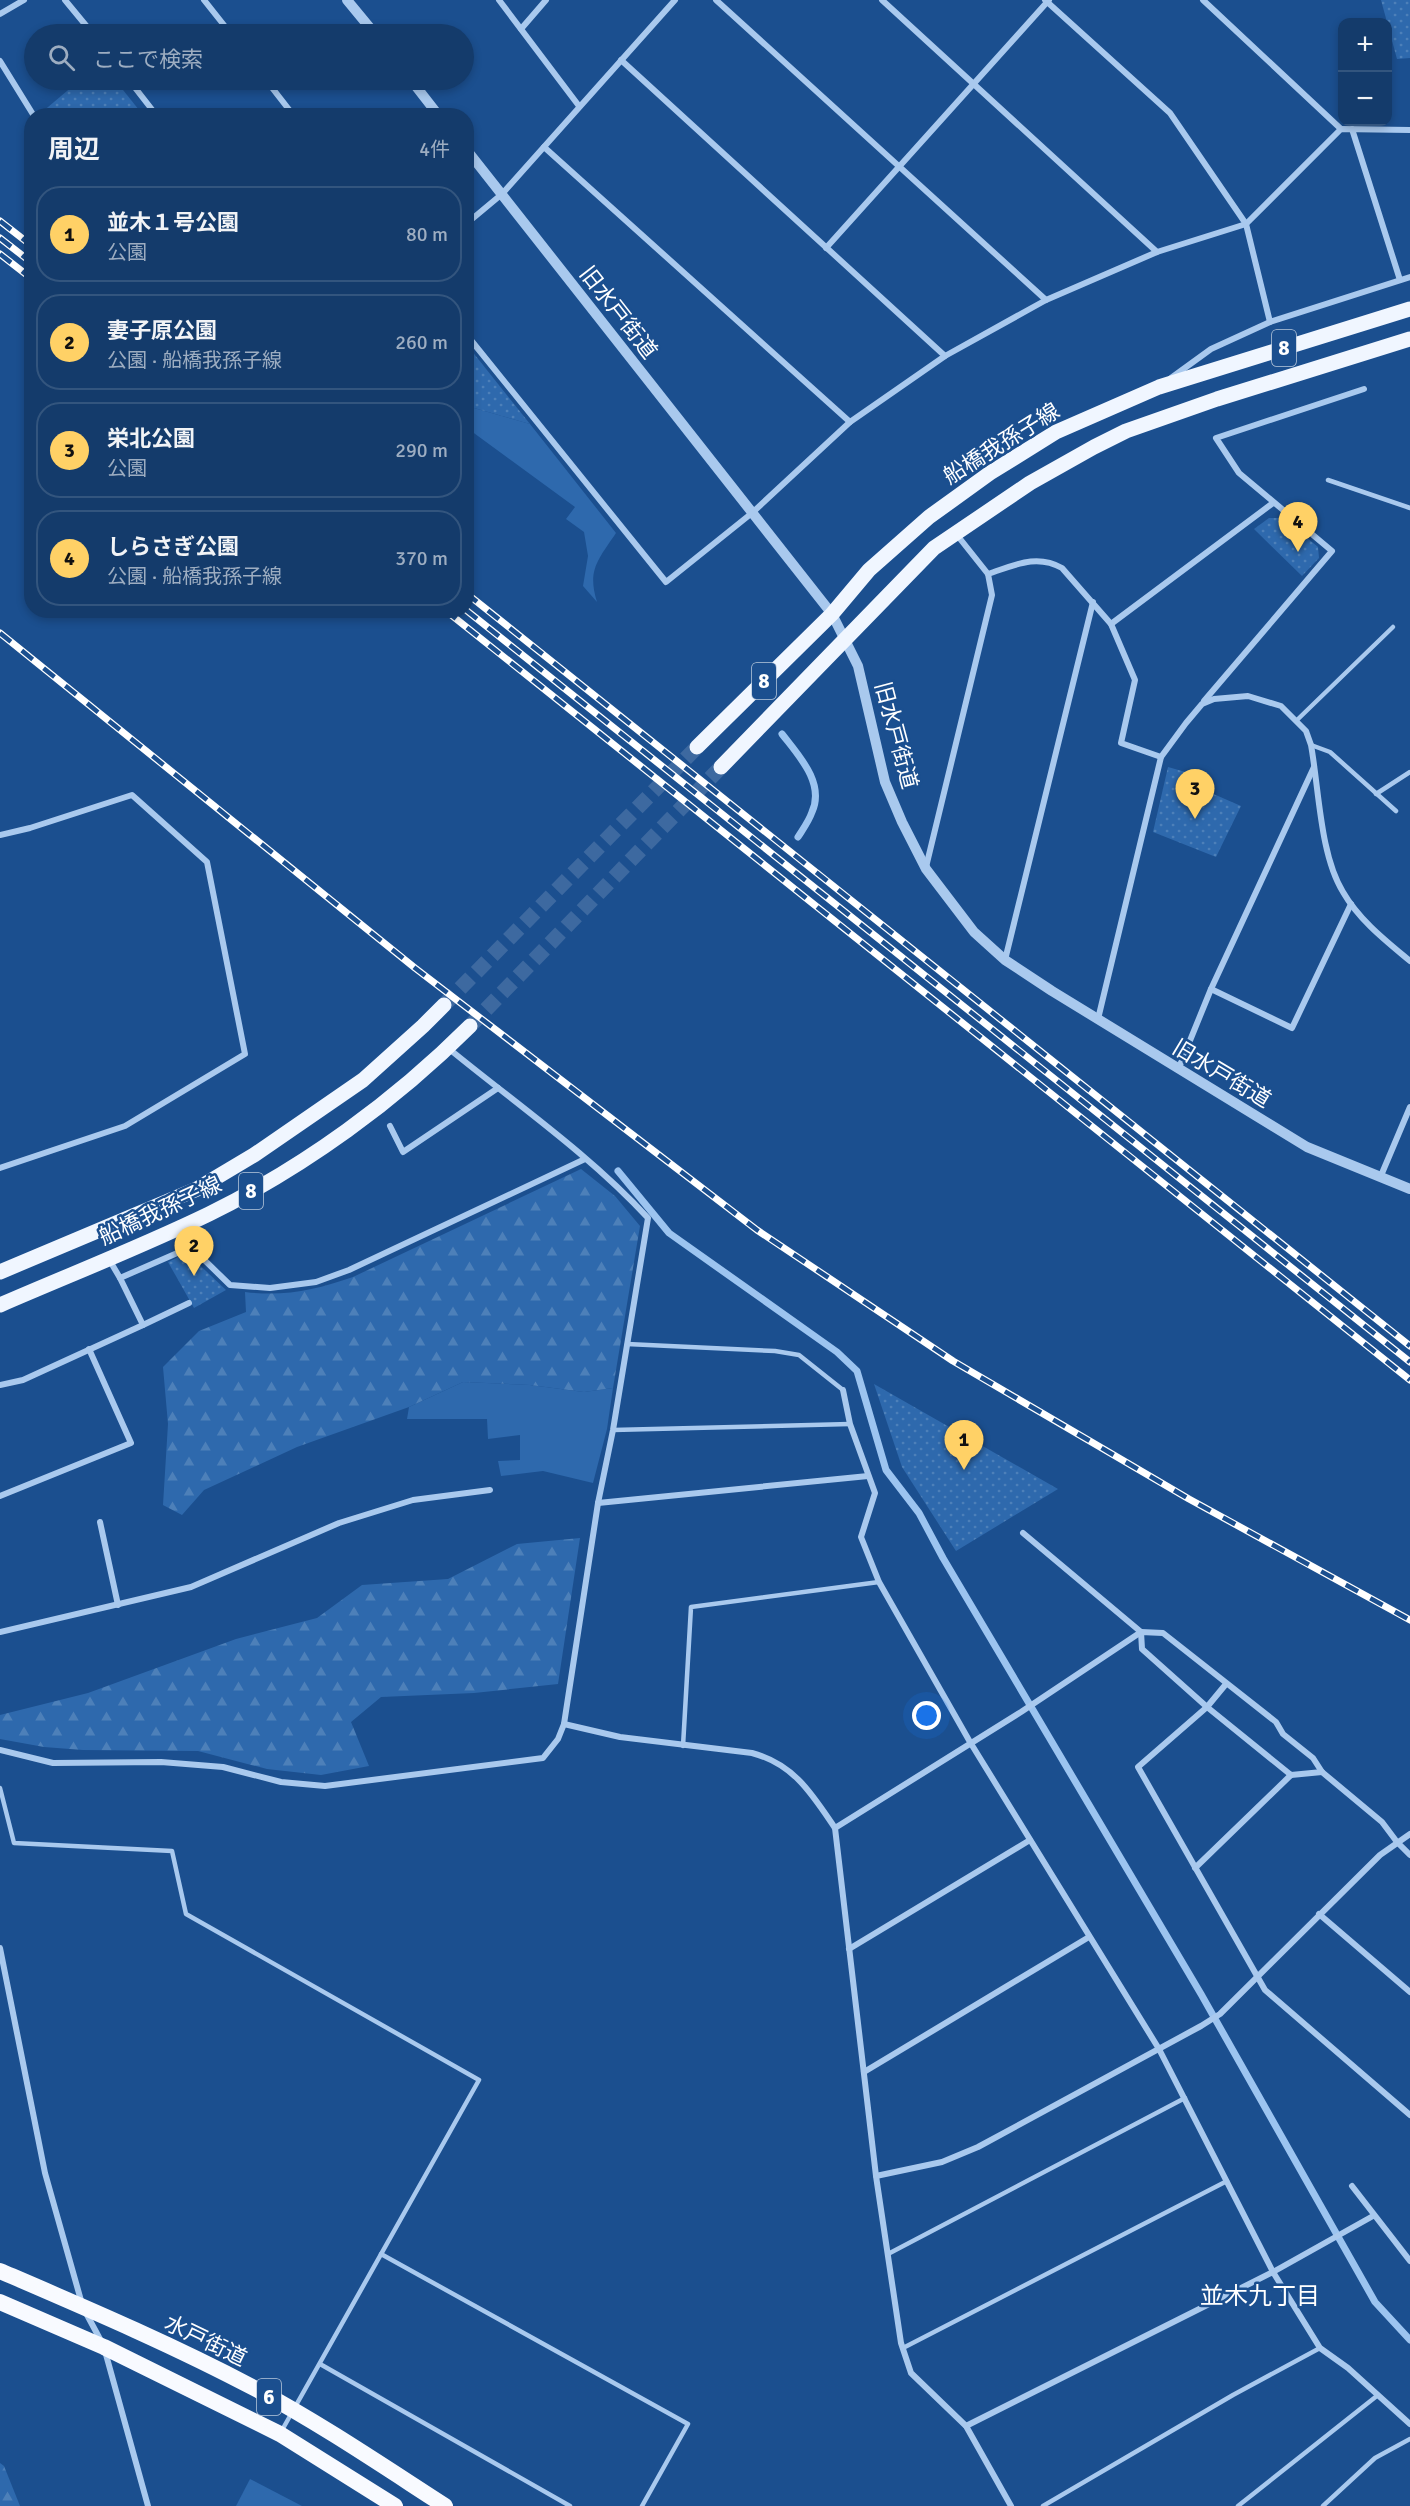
<!DOCTYPE html>
<html lang="ja">
<meta charset="utf-8">
<style>
:root{--surface:#143b6b;--page:#1d4271;--text:#f1f3f6;--muted:#9dadc1;--line:#33557e;--accent:#ffd166}
body{margin:0;font-family:Signika,"Noto Sans JP",sans-serif;background:var(--page);color:var(--text)}
.controls{position:absolute;right:18px;top:18px;display:grid;overflow:hidden;border-radius:12px;box-shadow:0 3px 9px #0003}
.controls button{width:54px;height:54px;display:grid;place-items:center;padding:0;border:0;border-bottom:2px solid var(--line);background:var(--surface);color:var(--text);font:30px sans-serif}
.you{position:absolute;left:927px;top:1716px;width:21px;height:21px;margin:-15px;border:4px solid #fff;border-radius:50%;background:#1a73e8;box-shadow:0 0 0 9px #1a73e833}
.badge{display:grid;place-items:center;width:39px;height:39px;border-radius:50%;background:var(--accent);color:#111;font-size:20px;font-weight:700}
.pin{position:absolute;translate:-50% -50px;filter:drop-shadow(0 2px 3px #0008)}
.pin::after{content:'';position:absolute;top:32px;width:21px;height:18px;background:inherit;clip-path:polygon(0 0,100% 0,50% 100%)}
.list{margin:0;padding:0;list-style:none}
h2{display:flex;justify-content:space-between;align-items:center;height:78px;margin:0;padding:0 24px;font-size:26px}
h2 small{font-size:20px;font-weight:400;color:var(--muted)}
.list li{display:grid;grid-template-columns:39px 1fr auto;gap:18px;align-items:center;box-sizing:border-box;height:96px;margin:0 12px 12px;padding:0 12px;border:2px solid var(--line);border-radius:24px}
.list b{display:block;font-size:22px;white-space:nowrap}
.list p{margin:0;font-size:20px;white-space:nowrap;color:var(--muted)}
.list em{font-size:20px;font-style:normal;color:var(--muted)}
.icon{flex:none;width:33px;height:33px;fill:none;stroke:currentColor;stroke-width:2;stroke-linecap:round;stroke-linejoin:round}
.map{position:relative;flex:none;width:1410px;height:2506px;overflow:hidden}
.search{position:absolute;background:var(--surface);box-shadow:0 3px 9px #0003;left:24px;top:24px;width:450px;height:66px;display:flex;align-items:center;gap:15px;box-sizing:border-box;padding:0 21px;border-radius:33px;color:var(--muted);font-size:22px}
.panel{position:absolute;background:var(--surface);box-shadow:0 3px 9px #0003;left:24px;top:108px;width:450px;height:510px;border-radius:24px}
.map>svg:first-child{display:block}
.grass{fill:#2e69ad}
.forest{fill:url(#forest-firs)}
.park{fill:url(#park-dots)}
.lines{fill:none;stroke-linecap:round;stroke-linejoin:round}
.stream{stroke:#9cc4f0;stroke-width:7}
.primary-tunnel{stroke:#3d69a0;stroke-width:15;stroke-dasharray:15 8;stroke-linecap:butt}
.service{stroke:#a9c9ee;stroke-width:4.5}
.minor{stroke:#a9c9ee;stroke-width:6}
.tertiary{stroke:#a9c9ee;stroke-width:10}
.primary{stroke:#f0f6ff;stroke-width:15}
.trunk{stroke:#f8faff;stroke-width:16}
.rail-casing{stroke:#fff;stroke-width:7}
.rail{stroke:#1b4f8f;stroke-width:4.5;stroke-dasharray:14;stroke-linecap:butt}
.labels{text-anchor:middle;stroke-width:5;stroke-linejoin:round;paint-order:stroke}
.shield{fill:#1b4f8f;stroke:#bbcadd;stroke-width:1.5}
.shield-label{font-size:21px;font-weight:bold;fill:#fff}
.street-label{font-size:22px;fill:#fff;stroke:#1b4f8f}
.neighbourhood-label{font-size:24px;fill:#fff;stroke:#1b4f8f}
</style>
<div class="map">
<svg width="1410" height="2506" viewBox="0 0 1410 2506">
<defs>
<pattern id="forest-firs" width="22" height="20" patternUnits="userSpaceOnUse" patternTransform="scale(1.5)"><rect width="22" height="20" fill="#2e69ad"/><path d="M5 1l3.5 6h-7zM16 11l3.5 6h-7z" fill="#4d80b9"/></pattern>
<pattern id="park-dots" width="8" height="8" patternUnits="userSpaceOnUse" patternTransform="scale(1.5)"><rect width="8" height="8" fill="#2e69ad"/><path d="M2 2h.1M6 6h.1" fill="none" stroke="#4d80b9" stroke-width="1.8" stroke-linecap="round"/></pattern>
</defs>
<rect width="100%" height="100%" fill="#1b4f8f"/>
<!-- grass -->
<g class="grass">
<path d="M466 399 474 408 530 424 616 533C598 560 587 570 597 602L583 586 588 556 584 532 566 519 575 507 467 428Z"/>
<polygon points="463,1382 530,1385 584,1392 613,1388 607,1429 593,1483 543,1471 501,1476 498,1461 520,1460 520,1435 488,1439 487,1419 407,1419 409,1407"/>
<polygon points="250,2479 302,2506 236,2506"/>
</g>
<!-- forest -->
<g class="forest">
<path d="M581 1169 615 1196 640 1226 613 1388 584 1392 530 1385 463 1382 409 1407 297 1447 204 1490 182 1515 163 1505 168 1424 163 1367 199 1331 246 1312 245 1292C284 1297 316 1290 353 1277Z"/>
<polygon points="580,1538 558,1684 474,1693 381,1697 351,1722 369,1766 321,1775 267,1769 198,1751 83,1750 44,1747 0,1739 0,1715 88,1693 236,1639 317,1618 362,1585 448,1579 517,1544"/>
<polygon points="0,2463 4,2466 20,2506 0,2506"/>
</g>
<!-- park -->
<g class="park">
<polygon points="1381,0 1410,0 1410,58 1397,59"/>
<polygon points="80,80 115,80 143,115 43,115 41,113"/>
<polygon points="466,345 467,345 530,424 474,408 467,399"/>
<polygon points="1269,518 1283,518 1318,547 1319,558 1302,576 1254,529"/>
<polygon points="1168,767 1203,777 1202,789 1241,806 1216,857 1153,832"/>
<polygon points="187,1253 226,1290 194,1308 168,1262"/>
<polygon points="874,1384 1058,1489 956,1551 902,1467"/>
</g>
<g class="lines">
<!-- stream -->
<g class="stream">
<path d="M782 734C799 756 825 783 812 812 809 821 803 829 798 837"/>
<polyline points="618,1171 669,1233 837,1352 857,1371 886,1470 919,1513 943,1558 1201,1994 1375,2302 1410,2340"/>
</g>
<!-- primary-tunnel -->
<g class="primary-tunnel">
<polyline points="444,1005 697,747"/>
<polyline points="470,1026 721,767"/>
</g>
<!-- service -->
<g class="service">
<polyline points="1328,480 1410,508"/>
<polyline points="1296,721 1393,627"/>
<polyline points="1311,745 1330,752 1396,811"/>
<polyline points="1376,794 1410,772"/>
<polyline points="627,1344 775,1351 799,1355 843,1390"/>
<polyline points="613,1430 850,1424"/>
<polyline points="683,1746 691,1607 879,1582"/>
<polyline points="0,1788 14,1843 172,1851 186,1914 479,2080 281,2432"/>
<polyline points="381,2254 688,2424 642,2506"/>
<polyline points="888,2254 1185,2098"/>
<polyline points="903,2348 1227,2181"/>
<polyline points="320,2364 570,2506"/>
<polyline points="1043,2506 1233,2395 1320,2348"/>
<polyline points="1238,2506 1378,2395"/>
<polyline points="1323,2506 1375,2458 1410,2439"/>
</g>
<!-- minor -->
<g class="minor">
<polyline points="65,0 93,34"/>
<polyline points="204,0 231,34"/>
<polyline points="499,0 579,106"/>
<polyline points="716,0 1046,300"/>
<polyline points="882,0 1157,252"/>
<polyline points="1045,0 1170,113 1246,224 1270,322 1410,277"/>
<polyline points="1203,0 1341,129"/>
<polyline points="0,14 24,0"/>
<polyline points="521,29 546,0"/>
<polyline points="621,60 945,356"/>
<polyline points="0,61 34,116"/>
<polyline points="129,80 157,116"/>
<polyline points="266,80 294,116"/>
<polyline points="1352,129 1400,280"/>
<polyline points="544,147 850,422"/>
<polyline points="466,224 502,194 675,0"/>
<polyline points="826,248 1049,0"/>
<polyline points="466,334 666,582 752,513 850,422 945,356 1046,300 1157,252 1246,224 1341,129 1410,130"/>
<polyline points="1171,378 1211,349 1270,322"/>
<polyline points="957,535 988,574"/>
<polyline points="1111,624 1273,503"/>
<polyline points="1204,701 1332,551 1239,473 1216,438 1364,389"/>
<polyline points="0,835 30,828 132,795 207,862 245,1054 125,1126 0,1168"/>
<path d="M926 867 992 595 988 574C1013 566 1036 553 1062 568L1111 624 1135 680 1121 743 1161 757"/>
<polyline points="1005,960 1093,602"/>
<polyline points="1211,989 1292,1028 1351,904"/>
<path d="M1098 1019 1161 757 1186 723 1202 704 1214 699 1248 696 1281 706 1306 731 1311 745C1319 789 1320 855 1343 892 1359 920 1386 941 1410 961"/>
<polyline points="1178,1070 1211,989 1314,767"/>
<polyline points="390,1126 403,1152 498,1088"/>
<polyline points="1380,1178 1410,1107"/>
<polyline points="110,1261 120,1278"/>
<polyline points="143,1325 189,1303"/>
<polyline points="0,1385 23,1380 143,1325 120,1278 191,1247 230,1285 270,1288 316,1282 349,1270 585,1159"/>
<polyline points="843,1390 850,1424 875,1493 861,1537 879,1582 970,1742 1159,2049 1273,2272 1320,2348 1348,2368 1410,2424"/>
<polyline points="0,1496 131,1443 89,1349"/>
<polyline points="598,1503 868,1476"/>
<polyline points="100,1522 118,1605"/>
<polyline points="1023,1533 1141,1632 1142,1649 1207,1707 1291,1775 1322,1772"/>
<polyline points="0,1632 191,1587 339,1523 413,1500 490,1490"/>
<polyline points="1226,1684 1207,1707 1138,1767 1265,1990 1410,2115"/>
<path d="M564 1724 620 1737 752 1753C794 1764 812 1794 835 1828L876 2176 901 2343 911 2373 966 2426 1011 2506"/>
<path d="M0 1750 53 1763 161 1762 223 1767 281 1782 325 1786 543 1758 558 1739 564 1724 598 1503 613 1430 648 1218C589 1154 515 1103 448 1048"/>
<polyline points="835,1828 1021,1712 1141,1632 1163,1633 1276,1722 1283,1734 1313,1758 1322,1772 1382,1822 1397,1842 1410,1855"/>
<polyline points="1195,1868 1291,1775"/>
<polyline points="1319,1914 1410,1992"/>
<polyline points="0,1948 45,2173 82,2304"/>
<polyline points="849,1949 1030,1840"/>
<polyline points="864,2072 1089,1937"/>
<polyline points="876,2176 942,2162 978,2147 1201,2026 1220,2014 1380,1855 1410,1834"/>
<polyline points="1352,2186 1410,2261"/>
<polyline points="86,2313 101,2341"/>
<polyline points="105,2351 148,2506"/>
<polyline points="966,2426 1273,2272 1373,2216"/>
</g>
<!-- tertiary -->
<g class="tertiary">
<polyline points="347,0 375,34"/>
<polyline points="411,80 439,116"/>
<polyline points="466,149 832,614 858,666 885,782 902,822 926,869 974,932 1005,960 1052,991 1307,1147 1410,1189"/>
</g>
<!-- primary -->
<g class="primary">
<polyline points="697,747 832,614 869,570 929,517 990,473 1056,432 1159,387 1410,309"/>
<polyline points="721,767 934,548 1030,483 1094,447 1126,431 1217,399 1410,339"/>
<polyline points="0,1272 197,1189 254,1155 363,1080 423,1026 444,1005"/>
<path d="M0 1305C69 1275 141 1247 209 1214 304 1167 395 1101 470 1026"/>
</g>
<!-- trunk -->
<g class="trunk">
<path d="M0 2271C86 2308 173 2345 256 2389 321 2424 383 2466 445 2506"/>
<polyline points="0,2302 104,2347 280,2434 395,2506"/>
</g>
<!-- rail casing -->
<g class="rail-casing">
<g id="rail">
<polyline points="0,221 32,246"/>
<polyline points="0,238 32,263"/>
<polyline points="0,254 32,279"/>
<polyline points="466,593 1410,1346"/>
<polyline points="445,610 1410,1380"/>
<polyline points="466,610 1410,1362"/>
<polyline points="0,633 415,968 757,1230 953,1361 1189,1499 1410,1620"/>
</g>
</g>
<!-- rail -->
<use href="#rail" class="rail"/>
</g>
<g class="labels">
<!-- shield labels -->
<g class="shield">
<rect x="1272" y="330" width="24" height="36" rx="4.5"/>
<rect x="752" y="663" width="24" height="36" rx="4.5"/>
<rect x="239" y="1173" width="24" height="36" rx="4.5"/>
<rect x="257" y="2379" width="24" height="36" rx="4.5"/>
</g>
<g class="shield-label">
<text x="1284" y="355">8</text>
<text x="764" y="688">8</text>
<text x="251" y="1198">8</text>
<text x="269" y="2404">6</text>
</g>
<!-- street labels -->
<g class="street-label">
<text transform="translate(619 312) rotate(52)" y="8">旧水戸街道</text>
<text transform="translate(1001 443) rotate(-32)" y="8">船橋我孫子線</text>
<text transform="translate(897 735) rotate(75)" y="8">旧水戸街道</text>
<text transform="translate(1222 1073) rotate(31)" y="8">旧水戸街道</text>
<text transform="translate(160 1210) rotate(-25)" y="8">船橋我孫子線</text>
<text transform="translate(206 2340) rotate(26)" y="8">水戸街道</text>
</g>
<!-- neighbourhood labels -->
<g class="neighbourhood-label">
<text x="1260" y="2304">並木九丁目</text>
</g>
</g>
</svg>
<div class="controls">
<button>+</button>
<button>−</button>
</div>
<div class="you"></div>
<div class="pin badge" style="left:964px;top:1470px">1</div>
<div class="pin badge" style="left:194px;top:1276px">2</div>
<div class="pin badge" style="left:1195px;top:819px">3</div>
<div class="pin badge" style="left:1298px;top:552px">4</div>
<div class="search"><svg class="icon" aria-label="search" viewBox="0 0 24 24"><circle cx="10" cy="10" r="6"/><path d="M15 15l6 6"/></svg>ここで検索</div>
<section class="panel">
<h2>周辺<small>4件</small></h2>
<ul class="list">
<li><span class="badge">1</span><div><b>並木１号公園</b><p>公園</p></div><em>80 m</em></li>
<li><span class="badge">2</span><div><b>妻子原公園</b><p>公園 · 船橋我孫子線</p></div><em>260 m</em></li>
<li><span class="badge">3</span><div><b>栄北公園</b><p>公園</p></div><em>290 m</em></li>
<li><span class="badge">4</span><div><b>しらさぎ公園</b><p>公園 · 船橋我孫子線</p></div><em>370 m</em></li>
</ul>
</section>
</div>
